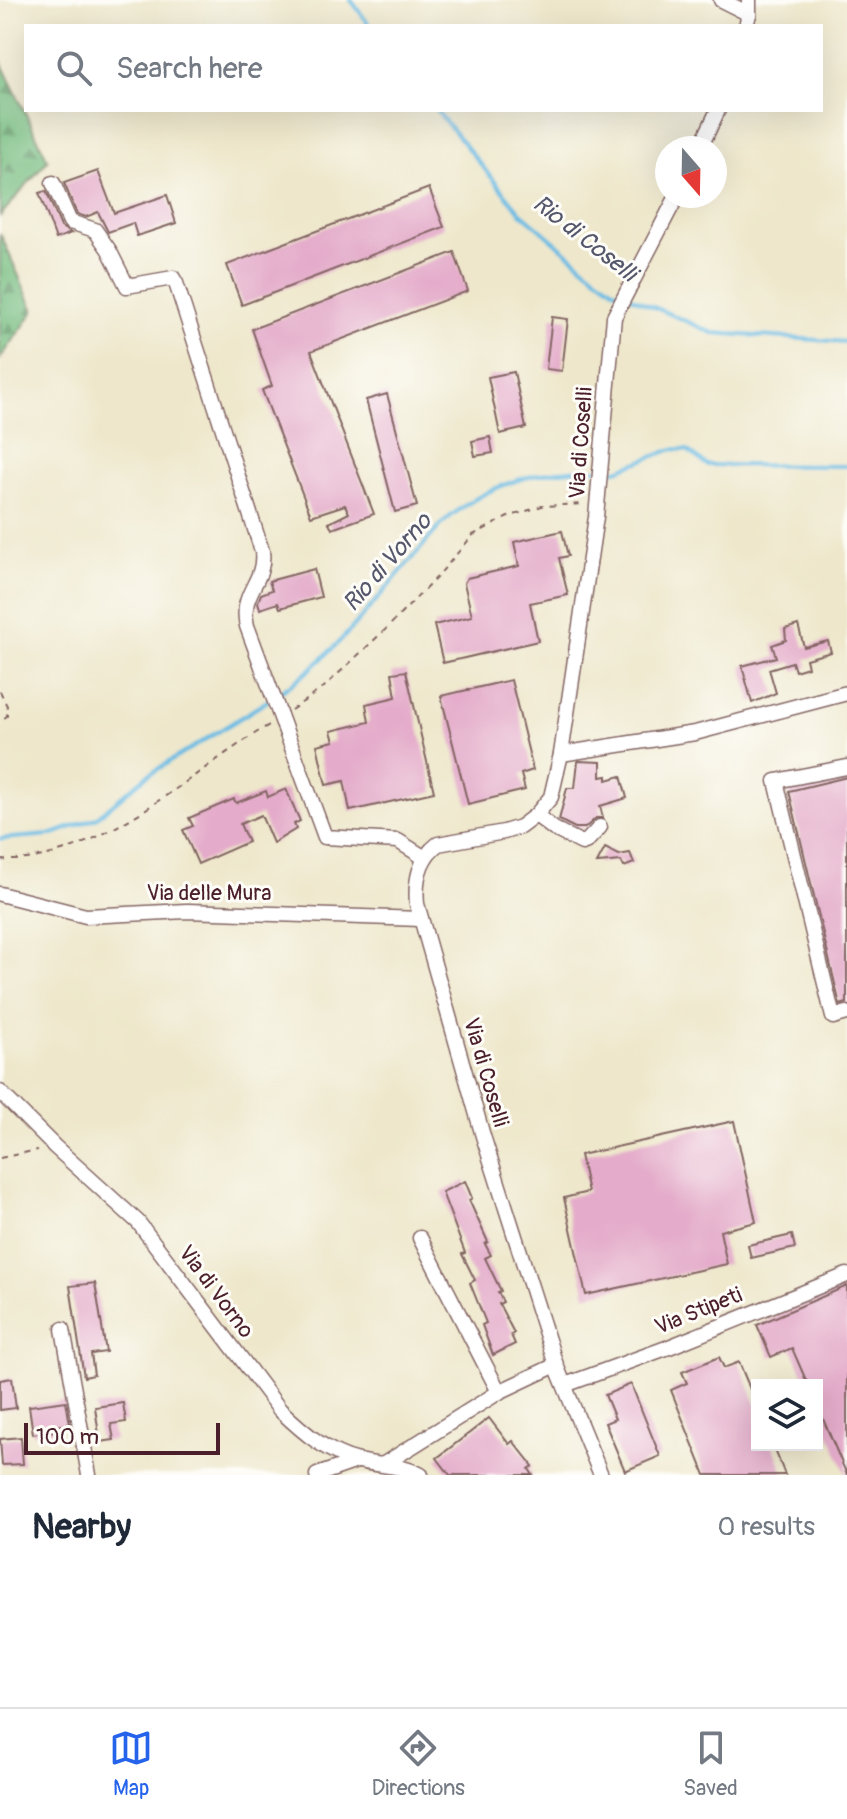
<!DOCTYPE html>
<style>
:root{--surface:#fff;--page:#f2f2f3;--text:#1f2937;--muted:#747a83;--line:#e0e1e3;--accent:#2563eb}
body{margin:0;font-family:Pangolin,sans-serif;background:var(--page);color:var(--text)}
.controls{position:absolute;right:24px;bottom:24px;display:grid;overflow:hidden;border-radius:0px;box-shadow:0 8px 32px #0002}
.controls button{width:72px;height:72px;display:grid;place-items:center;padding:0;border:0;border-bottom:2px solid var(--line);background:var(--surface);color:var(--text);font:40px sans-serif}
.compass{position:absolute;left:655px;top:136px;width:72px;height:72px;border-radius:50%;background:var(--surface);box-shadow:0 8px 32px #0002;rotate:160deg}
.scale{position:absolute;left:24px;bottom:20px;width:196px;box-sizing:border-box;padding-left:8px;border:4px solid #4a1f2b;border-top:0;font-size:22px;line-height:28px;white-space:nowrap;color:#4a1f2b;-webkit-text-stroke:6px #fdfcf7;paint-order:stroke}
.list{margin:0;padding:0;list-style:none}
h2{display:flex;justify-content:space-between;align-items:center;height:104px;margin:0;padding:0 32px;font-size:34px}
h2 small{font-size:26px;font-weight:400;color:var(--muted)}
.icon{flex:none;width:44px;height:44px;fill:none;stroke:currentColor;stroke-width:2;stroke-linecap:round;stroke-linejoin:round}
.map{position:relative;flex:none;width:847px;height:1475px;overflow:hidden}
.search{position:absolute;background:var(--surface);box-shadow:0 8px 32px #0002;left:24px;right:24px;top:24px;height:88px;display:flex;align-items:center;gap:20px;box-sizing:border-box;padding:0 28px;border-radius:0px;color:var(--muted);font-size:30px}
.sheet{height:232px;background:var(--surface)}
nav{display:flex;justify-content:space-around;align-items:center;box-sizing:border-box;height:112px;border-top:2px solid var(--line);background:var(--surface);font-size:22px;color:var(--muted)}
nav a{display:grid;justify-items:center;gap:4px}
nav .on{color:var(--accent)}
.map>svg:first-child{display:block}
.forest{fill:url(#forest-firs);stroke:#616e56;stroke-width:2}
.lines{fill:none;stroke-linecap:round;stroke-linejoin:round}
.stream{stroke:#68bbe4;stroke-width:4}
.building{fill:#e4acca}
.minor-casing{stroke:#836563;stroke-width:17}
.path{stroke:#836563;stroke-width:2;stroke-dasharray:6 6;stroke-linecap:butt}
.minor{stroke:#fff;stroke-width:14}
.labels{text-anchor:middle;stroke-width:6;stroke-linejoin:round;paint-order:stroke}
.street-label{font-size:22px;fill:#4a1f2b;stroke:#fdfcf7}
.water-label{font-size:24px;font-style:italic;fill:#54566c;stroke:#fdfcf7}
</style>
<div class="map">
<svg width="847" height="1475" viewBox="0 0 847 1475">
<defs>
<pattern id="forest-firs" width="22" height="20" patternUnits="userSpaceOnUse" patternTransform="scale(2)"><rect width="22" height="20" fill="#78be82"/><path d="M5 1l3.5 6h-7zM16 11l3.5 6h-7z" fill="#649a6b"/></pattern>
</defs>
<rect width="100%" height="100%" fill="#fdfcf7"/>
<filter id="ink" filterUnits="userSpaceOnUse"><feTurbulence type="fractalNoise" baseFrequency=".0125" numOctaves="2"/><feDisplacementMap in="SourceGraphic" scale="16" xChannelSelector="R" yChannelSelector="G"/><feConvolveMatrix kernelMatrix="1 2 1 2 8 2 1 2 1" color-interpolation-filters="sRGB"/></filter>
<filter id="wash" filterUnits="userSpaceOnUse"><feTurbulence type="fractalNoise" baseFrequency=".006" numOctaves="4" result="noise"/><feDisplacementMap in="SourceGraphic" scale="32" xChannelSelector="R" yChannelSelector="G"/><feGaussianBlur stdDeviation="1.8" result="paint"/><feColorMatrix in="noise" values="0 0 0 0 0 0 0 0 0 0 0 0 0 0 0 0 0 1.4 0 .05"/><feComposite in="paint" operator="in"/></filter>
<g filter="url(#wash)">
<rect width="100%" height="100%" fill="#eee7cb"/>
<!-- forest -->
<g class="forest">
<polygon points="0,60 48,160 0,216"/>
<polygon points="0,233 34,311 0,359"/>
</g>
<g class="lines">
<!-- stream -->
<g class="stream">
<polyline points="351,0 370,26"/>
<polyline points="436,110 520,212 589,271 615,290 713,333 847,342"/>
<polyline points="605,470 617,470 673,449 687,450 707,465 847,466"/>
<path d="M276 695C332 659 372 604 415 555 427 542 438 526 452 515 493 482 545 468 596 469"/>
<polyline points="0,839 50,835 96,818 145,777 269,700"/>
</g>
</g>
<g id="blocks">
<!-- building -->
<g class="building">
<polygon points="98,171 114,213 167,195 176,223 137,236 133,223 108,232 98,212 86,217 77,214 64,183"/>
<polygon points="429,188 444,227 242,305 227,265"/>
<polygon points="46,191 61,227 71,233 56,239 39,193"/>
<polygon points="454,252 468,291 311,351 374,514 332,529 329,523 349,513 345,505 311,516 262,390 272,386 252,329"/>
<polygon points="552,317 568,319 562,371 546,369"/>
<polygon points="514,372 526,428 500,434 488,377"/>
<polygon points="387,394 417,506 395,512 366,400"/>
<polygon points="490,437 493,453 475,456 472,441"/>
<polygon points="562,531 568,556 559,558 568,595 530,603 538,641 443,663 434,625 472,616 464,583 467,578 519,566 514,542"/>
<polygon points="314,569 321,597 280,608 278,603 260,609 258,602 261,594 272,590 269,581"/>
<polygon points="798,625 804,647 828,641 831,652 806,659 808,667 795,671 792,662 769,669 776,693 752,703 742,666 776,657 772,645 786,640 785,629"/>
<polygon points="406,671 434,792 350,811 344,781 326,785 317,745 334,741 331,731 369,722 366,704 396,697 392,673"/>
<polygon points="511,680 533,770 521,774 525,790 468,804 441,696"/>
<polygon points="578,761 601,762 601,777 607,776 607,780 621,776 627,798 600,806 603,818 596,818 585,828 575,828 559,820 567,788 575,788"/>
<polygon points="847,777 847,1003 840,1005 789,791"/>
<polygon points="286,789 300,821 294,824 296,829 273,843 261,815 240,824 248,842 198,864 183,830 193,826 189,818 234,799 236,803 266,791 268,797"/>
<polygon points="605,848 619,855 630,853 634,863 624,867 621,861 597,863"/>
<polygon points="734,1121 756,1222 720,1231 727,1264 586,1295 564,1198 588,1192 580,1155"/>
<polygon points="465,1181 472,1198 469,1200 488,1242 485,1244 491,1255 485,1258 501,1291 498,1292 503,1302 499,1304 514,1333 511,1335 515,1344 493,1355 482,1325 486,1323 470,1283 475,1280 462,1254 465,1253 442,1192"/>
<polygon points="792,1235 795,1248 751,1258 748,1245"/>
<polygon points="95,1283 106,1352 91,1354 94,1375 84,1377 70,1286"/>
<polygon points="847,1286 847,1475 817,1405 817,1385 808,1385 792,1348 771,1357 757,1325"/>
<polygon points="719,1357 724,1368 739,1362 757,1406 757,1445 773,1445 785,1475 705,1475 671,1390 687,1383 682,1372"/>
<polygon points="12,1378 16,1408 0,1410 0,1380"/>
<polygon points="631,1384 660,1456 625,1471 605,1423 615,1419 605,1395"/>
<polygon points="66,1401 70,1424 55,1426 56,1431 33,1434 29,1406"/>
<polygon points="123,1403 126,1422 111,1424 114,1440 100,1442 95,1407"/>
<polygon points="489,1418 509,1444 513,1441 533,1466 529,1469 533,1475 450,1475 437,1458"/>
<polygon points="21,1437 23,1464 2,1465 0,1439"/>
</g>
</g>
</g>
<g filter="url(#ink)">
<use href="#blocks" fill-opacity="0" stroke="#836563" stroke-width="2"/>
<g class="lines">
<!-- minor casing -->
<g class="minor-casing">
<g id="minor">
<polyline points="721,0 749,14"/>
<polyline points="746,26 749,14 749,0"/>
<polyline points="700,148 718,110"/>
<path d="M53 183 70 222 95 230 109 250 127 286 173 278 176 283 262 551C266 583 239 591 247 626L325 837 398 841 425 858"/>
<polyline points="561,754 695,733 847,693"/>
<polyline points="847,767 776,781 833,1017 847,1013"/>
<polyline points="536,815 554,829 582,843 587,841 600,827"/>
<polyline points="0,894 86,916 187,911 421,919"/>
<path d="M0 1092 55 1147 138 1222 280 1410C303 1432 328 1454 359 1461 380 1466 402 1465 421 1475"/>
<polyline points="420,1238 499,1392"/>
<polyline points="63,1329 89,1475"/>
<polyline points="565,1385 669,1347 847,1275"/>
<polyline points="384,1464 499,1392 556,1365"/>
<polyline points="317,1475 357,1461"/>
<path d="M601 1475 556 1365 483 1136 417 904C415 882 419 858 438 844L504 832 520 827 536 815 551 797 561 754 596 517 614 317 677 196"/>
</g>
</g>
<!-- path -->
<g class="path">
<polyline points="0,691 7,706 7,716 0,721"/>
<polyline points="291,710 323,688 387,628 437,577 473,535 508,517 542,506 583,504"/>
<path d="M0 860C99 864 188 773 269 725"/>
<polyline points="0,1158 38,1150"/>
</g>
<!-- minor -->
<use href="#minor" class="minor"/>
</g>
</g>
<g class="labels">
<!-- street labels -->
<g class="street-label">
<text transform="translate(580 443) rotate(-86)" y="8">Via di Coselli</text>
<text x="209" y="900">Via delle Mura</text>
<text transform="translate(487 1072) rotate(74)" y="8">Via di Coselli</text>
<text transform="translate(217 1291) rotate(53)" y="8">Via di Vorno</text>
<text transform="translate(698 1310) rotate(-22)" y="8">Via Stipeti</text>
</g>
<!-- water labels -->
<g class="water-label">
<text transform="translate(585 238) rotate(38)" y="8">Rio di Coselli</text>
<text transform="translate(387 562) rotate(-49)" y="8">Rio di Vorno</text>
</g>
</g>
</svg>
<div class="controls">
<button><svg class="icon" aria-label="layers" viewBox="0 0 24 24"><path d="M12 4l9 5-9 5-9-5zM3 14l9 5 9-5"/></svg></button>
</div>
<svg class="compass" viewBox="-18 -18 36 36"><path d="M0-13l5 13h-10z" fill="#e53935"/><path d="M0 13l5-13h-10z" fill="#747a83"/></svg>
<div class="scale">100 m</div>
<div class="search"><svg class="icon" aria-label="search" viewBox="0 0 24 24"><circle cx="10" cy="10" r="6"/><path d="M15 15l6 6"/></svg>Search here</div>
</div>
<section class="sheet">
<h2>Nearby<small>0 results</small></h2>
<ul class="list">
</ul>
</section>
<nav>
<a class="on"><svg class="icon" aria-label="map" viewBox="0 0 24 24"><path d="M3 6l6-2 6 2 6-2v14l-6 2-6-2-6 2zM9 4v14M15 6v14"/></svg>Map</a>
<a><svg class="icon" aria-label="directions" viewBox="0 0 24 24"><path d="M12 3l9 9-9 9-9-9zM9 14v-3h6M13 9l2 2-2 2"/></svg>Directions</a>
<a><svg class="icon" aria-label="saved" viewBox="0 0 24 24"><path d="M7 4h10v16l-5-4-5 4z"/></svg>Saved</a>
</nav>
